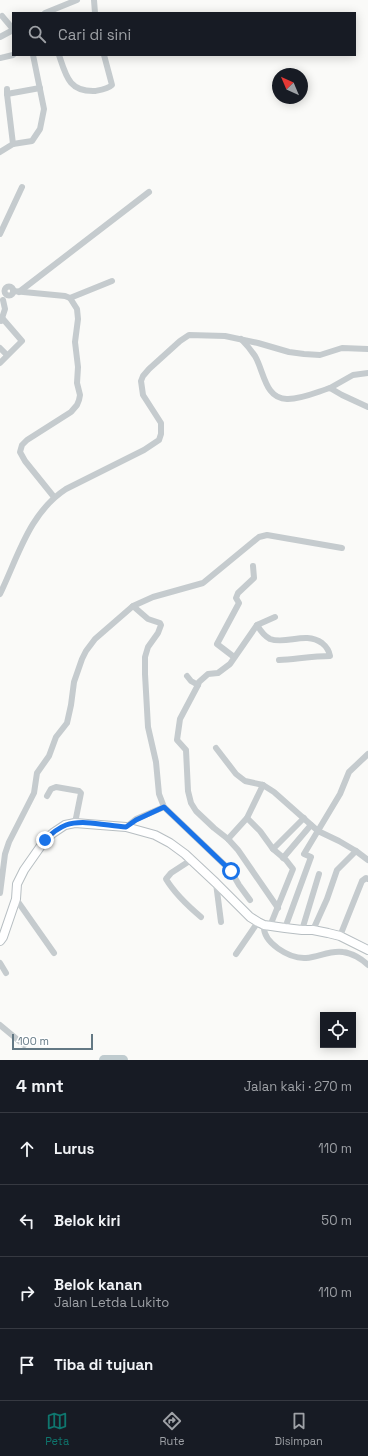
<!DOCTYPE html>
<html lang="id">
<meta charset="utf-8">
<style>
:root{--surface:#171b24;--page:#20242c;--text:#f1f3f6;--muted:#9ea1a6;--line:#363941;--accent:#0f766e}
body{margin:0;font-family:"Space Grotesk",sans-serif;background:var(--page);color:var(--text)}
.controls{position:absolute;right:12px;bottom:12px;display:grid;overflow:hidden;border-radius:0px;box-shadow:0 2px 10px #0003}
.controls button{width:36px;height:36px;display:grid;place-items:center;padding:0;border:0;border-bottom:1px solid var(--line);background:var(--surface);color:var(--text);font:20px sans-serif}
.compass{position:absolute;left:272px;top:68px;width:36px;height:36px;border-radius:50%;background:var(--surface);box-shadow:0 2px 10px #0003;rotate:316deg}
.scale{position:absolute;left:12px;bottom:10px;width:81px;box-sizing:border-box;padding-left:4px;border:2px solid #637884;border-top:0;font-size:11px;line-height:14px;white-space:nowrap;color:#637884;-webkit-text-stroke:3px #fff;paint-order:stroke}
.stop{position:absolute;width:12px;height:12px;margin:-9px;border:3px solid #1a73e8;border-radius:50%;background:#fff}
.stop.end{background:#1a73e8;border-color:#fff;box-shadow:0 1px 4px #0008}
.list{margin:0;padding:0;list-style:none}
h2{display:flex;justify-content:space-between;align-items:center;height:52px;margin:0;padding:0 16px;font-size:17px}
h2 small{font-size:13px;font-weight:400;color:var(--muted)}
.list li{display:grid;grid-template-columns:26px 1fr auto;gap:12px;align-items:center;box-sizing:border-box;height:72px;padding:0 16px;border-top:1px solid var(--line)}
.list b{display:block;font-size:15px;white-space:nowrap}
.list p{margin:0;font-size:13px;white-space:nowrap;color:var(--muted)}
.list em{font-size:13px;font-style:normal;color:var(--muted)}
.icon{flex:none;width:22px;height:22px;fill:none;stroke:currentColor;stroke-width:2;stroke-linecap:round;stroke-linejoin:round}
.map{position:relative;flex:none;width:368px;height:1060px;overflow:hidden}
.search{position:absolute;background:var(--surface);box-shadow:0 2px 10px #0003;left:12px;right:12px;top:12px;height:44px;display:flex;align-items:center;gap:10px;box-sizing:border-box;padding:0 14px;border-radius:0px;color:var(--muted);font-size:15px}
.sheet{height:340px;background:var(--surface)}
nav{display:flex;justify-content:space-around;align-items:center;box-sizing:border-box;height:56px;border-top:1px solid var(--line);background:var(--surface);font-size:11px;color:var(--muted)}
nav a{display:grid;justify-items:center;gap:2px}
nav .on{color:var(--accent)}
.map>svg:first-child{display:block}
.lines{fill:none;stroke-linecap:round;stroke-linejoin:round}
.river{stroke:#bfcbcf;stroke-width:10}
.secondary-casing{stroke:#b7bec2;stroke-width:10}
.street{stroke:#c5cbce;stroke-width:6}
.secondary{stroke:#fff;stroke-width:8}
.route{stroke:#1a73e8;stroke-width:5}
</style>
<div class="map">
<svg width="368" height="1060" viewBox="0 0 368 1060">
<rect width="100%" height="100%" fill="#fafaf8"/>
<g class="lines">
<!-- river -->
<polyline class="river" points="104,1060 123,1060"/>
<!-- secondary casing -->
<g class="secondary-casing">
<polyline id="secondary" points="0,941 3,937 16,899 17,884 24,870 45,840 53,833 65,825 75,823 126,827 155,835 170,843 185,854 216,883 250,917 258,922 264,925 285,928 302,930 313,930 328,933 340,936 368,950"/>
</g>
<!-- street -->
<g class="street">
<polyline points="94,0 95,13"/>
<polyline points="45,13 77,0"/>
<polyline points="2,16 13,29"/>
<polyline points="0,37 13,30"/>
<path d="M59 55C66 76 69 92 95 91 100 90 108 89 112 85L104 55"/>
<polyline points="0,58 13,55"/>
<polyline points="7,89 7,94 40,88"/>
<polyline points="13,144 32,141 40,129 44,109 33,55"/>
<polyline points="0,152 13,144 7,94"/>
<polyline points="0,234 22,187"/>
<circle cx="9" cy="291" r="4.5"/>
<polyline points="13,291 65,296 70,298 77,309 78,319 75,342 78,367 77,383 80,395 79,400 77,405 71,412 27,440 22,445 20,452 25,461 54,497"/>
<polyline points="19,292 149,192"/>
<polyline points="70,298 112,281"/>
<polyline points="1,321 5,309 3,300"/>
<path d="M241 339C246 344 251 350 255 356 264 371 265 400 288 399 302 399 317 392 330 388L342 395 368 407"/>
<polyline points="0,348 7,355"/>
<polyline points="0,363 22,341 3,319"/>
<polyline points="330,388 353,375 368,373"/>
<path d="M0 594C18 557 29 513 66 489L144 450 159 440 161 434V423L143 395 141 381 143 376 149 369 180 341 189 335 225 336 258 343 289 352 304 354 320 355 342 348 368 349"/>
<polyline points="133,606 153,597 203,583 259,537 267,535 342,548"/>
<path d="M257 625C260 630 264 636 270 639 287 645 305 631 322 643 327 647 329 650 330 656 313 656 296 659 279 660"/>
<polyline points="234,657 217,644 239,603 236,598 238,593 254,578 253,566"/>
<polyline points="187,676 191,681 198,685 180,719 177,740 186,750 188,791 191,803 196,811 214,828 228,839 238,850 278,908"/>
<polyline points="198,685 199,682 208,674 218,673 230,664 257,625 275,617"/>
<polyline points="216,748 236,774 245,781 263,785 274,792 318,831 339,841 356,851 368,860"/>
<polyline points="47,796 51,789 56,787 79,791 81,793 75,823"/>
<polyline points="247,818 260,831 273,849 304,818"/>
<polyline points="126,827 136,819 164,807"/>
<polyline points="228,839 247,818 263,785"/>
<polyline points="283,858 311,825"/>
<path d="M191 860 171 873 166 879C175 894 188 906 201 917"/>
<polyline points="216,883 221,922"/>
<polyline points="0,893 5,854 9,842 34,793 37,773 49,756 56,737 67,723 71,705 74,682 82,659 86,651 95,639 133,606 148,619 160,623 161,625 158,633 148,647 145,657 145,674 148,727 156,762 159,794 164,807 231,871 239,885 250,900"/>
<polyline points="16,899 54,953"/>
<path d="M264 925C262 943 290 959 306 958 319 957 330 950 343 952 352 953 362 959 368 965"/>
<polyline points="270,926 293,869 286,860 273,849"/>
<polyline points="285,928 311,857 304,854 340,794 349,772 368,754"/>
<polyline points="302,930 319,874"/>
<polyline points="313,930 327,899 337,870 356,851"/>
<polyline points="340,936 362,881 366,878 368,879"/>
<polyline points="236,954 258,922"/>
<polyline points="0,963 6,973"/>
<polyline points="0,1025 24,1045"/>
</g>
<!-- secondary -->
<use href="#secondary" class="secondary"/>
</g>
<g class="lines">
<!-- route -->
<path class="route" d="M45 840C51 834 58 828 66 825 83 819 108 826 126 827L136 820 164 807 231 871"/>
</g>
</svg>
<div class="controls">
<button><svg class="icon" aria-label="locate" viewBox="0 0 24 24"><circle cx="12" cy="12" r="6"/><path d="M12 2v4M12 18v4M2 12h4M18 12h4"/></svg></button>
</div>
<svg class="compass" viewBox="-18 -18 36 36"><path d="M0-13l5 13h-10z" fill="#e53935"/><path d="M0 13l5-13h-10z" fill="#9ea1a6"/></svg>
<div class="scale">100 m</div>
<div class="stop" style="left:231px;top:871px"></div>
<div class="stop end" style="left:45px;top:840px"></div>
<div class="search"><svg class="icon" aria-label="search" viewBox="0 0 24 24"><circle cx="10" cy="10" r="6"/><path d="M15 15l6 6"/></svg>Cari di sini</div>
</div>
<section class="sheet">
<h2>4 mnt<small>Jalan kaki · 270 m</small></h2>
<ul class="list">
<li><svg class="icon" aria-label="ahead" viewBox="0 0 24 24"><path d="M12 20V5M6 11l6-6 6 6"/></svg><div><b>Lurus</b></div><em>110 m</em></li>
<li><svg class="icon" aria-label="left" viewBox="0 0 24 24"><path d="M17 20v-9H6M10 6l-5 5 5 5"/></svg><div><b>Belok kiri</b></div><em>50 m</em></li>
<li><svg class="icon" aria-label="right" viewBox="0 0 24 24"><path d="M7 20v-9h11M14 6l5 5-5 5"/></svg><div><b>Belok kanan</b><p>Jalan Letda Lukito</p></div><em>110 m</em></li>
<li><svg class="icon" aria-label="arrive" viewBox="0 0 24 24"><path d="M6 21V4h12l-3 4 3 4H6"/></svg><div><b>Tiba di tujuan</b></div></li>
</ul>
</section>
<nav>
<a class="on"><svg class="icon" aria-label="map" viewBox="0 0 24 24"><path d="M3 6l6-2 6 2 6-2v14l-6 2-6-2-6 2zM9 4v14M15 6v14"/></svg>Peta</a>
<a><svg class="icon" aria-label="directions" viewBox="0 0 24 24"><path d="M12 3l9 9-9 9-9-9zM9 14v-3h6M13 9l2 2-2 2"/></svg>Rute</a>
<a><svg class="icon" aria-label="saved" viewBox="0 0 24 24"><path d="M7 4h10v16l-5-4-5 4z"/></svg>Disimpan</a>
</nav>
